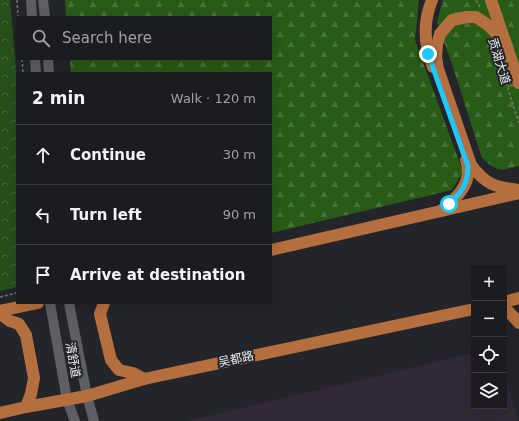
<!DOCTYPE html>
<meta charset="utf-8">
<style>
:root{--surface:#1b1c20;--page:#28292d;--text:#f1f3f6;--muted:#a0a1a5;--line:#393a3e}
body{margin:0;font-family:"DejaVu Sans","Noto Sans SC",sans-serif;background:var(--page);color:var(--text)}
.controls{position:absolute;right:12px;bottom:12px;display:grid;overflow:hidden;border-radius:0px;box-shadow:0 4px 16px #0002}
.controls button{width:36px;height:36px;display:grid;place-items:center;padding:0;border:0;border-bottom:1px solid var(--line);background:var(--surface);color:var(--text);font:20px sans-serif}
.stop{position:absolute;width:12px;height:12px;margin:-9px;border:3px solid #1cc9fc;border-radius:50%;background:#fff}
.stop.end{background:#1cc9fc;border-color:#fff;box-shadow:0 1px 4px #0008}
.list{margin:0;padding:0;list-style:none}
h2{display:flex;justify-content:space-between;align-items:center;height:52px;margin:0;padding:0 16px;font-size:17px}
h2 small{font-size:13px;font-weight:400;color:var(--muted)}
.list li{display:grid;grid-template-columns:26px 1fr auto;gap:12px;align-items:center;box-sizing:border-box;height:60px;padding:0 16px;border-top:1px solid var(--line)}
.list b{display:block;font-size:15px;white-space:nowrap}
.list em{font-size:13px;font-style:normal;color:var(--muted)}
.icon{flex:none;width:22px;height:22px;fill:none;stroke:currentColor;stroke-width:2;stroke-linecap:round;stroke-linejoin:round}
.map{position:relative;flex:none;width:519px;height:421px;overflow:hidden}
.search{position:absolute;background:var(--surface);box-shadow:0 4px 16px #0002;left:16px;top:16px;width:256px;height:44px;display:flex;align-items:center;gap:10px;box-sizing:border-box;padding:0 14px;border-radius:0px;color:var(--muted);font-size:15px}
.panel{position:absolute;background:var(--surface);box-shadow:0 4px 16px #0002;left:16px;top:72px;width:256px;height:232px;border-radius:0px}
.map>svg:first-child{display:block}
.commercial{fill:#322938}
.forest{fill:url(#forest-firs)}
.park{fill:url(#park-crowns)}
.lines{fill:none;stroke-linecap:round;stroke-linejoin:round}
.path{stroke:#727378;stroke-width:1.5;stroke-dasharray:3 2;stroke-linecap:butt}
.tertiary{stroke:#5d5f64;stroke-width:10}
.primary{stroke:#b56f3e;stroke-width:12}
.route{stroke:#1cc9fc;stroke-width:5}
.labels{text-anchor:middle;stroke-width:4;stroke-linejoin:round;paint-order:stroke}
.street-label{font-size:12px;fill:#ebecef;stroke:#24252a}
</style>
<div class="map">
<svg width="519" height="421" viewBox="0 0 519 421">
<defs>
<pattern id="forest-firs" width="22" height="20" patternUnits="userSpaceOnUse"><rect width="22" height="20" fill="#285b16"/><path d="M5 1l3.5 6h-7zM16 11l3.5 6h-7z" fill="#477338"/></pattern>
<pattern id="park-crowns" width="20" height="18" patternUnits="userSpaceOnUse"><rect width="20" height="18" fill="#28501b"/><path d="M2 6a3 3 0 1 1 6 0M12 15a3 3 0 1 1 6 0" fill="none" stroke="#47693c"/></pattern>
</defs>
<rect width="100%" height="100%" fill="#24252a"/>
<!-- commercial -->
<polygon class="commercial" points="474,353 474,406 504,406 504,371 518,421 188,421"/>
<!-- forest -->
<g class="forest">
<polygon points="65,0 419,0 415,40 463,172 452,190 271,233 271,73 71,73 70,59 271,59 271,17 66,17"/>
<path d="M443 0H519V166C498 171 498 172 482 158L452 64 437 22Z"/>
</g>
<!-- park -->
<polygon class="park" points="0,0 10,0 17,81 17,287 0,291"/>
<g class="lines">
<!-- path -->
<g class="path">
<polyline points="17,0 18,17"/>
<polyline points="476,0 480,7"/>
<polyline points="497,54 519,123"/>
<polyline points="22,59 23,73"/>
<polyline points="0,297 17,293"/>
</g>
<!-- tertiary -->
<g class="tertiary">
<polyline points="31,0 32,17"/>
<polyline points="43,0 45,17"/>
<polyline points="35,59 36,73"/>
<polyline points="48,59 49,73"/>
<polyline points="50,303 67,400 75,421"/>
<polyline points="69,303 87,396 94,421"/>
</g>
<!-- primary -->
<g class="primary">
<path d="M432 0C423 22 424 45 433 67"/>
<polyline points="491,0 519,83"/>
<path d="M505 42 488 25 476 17H467L452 20 440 34 437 45 436 57 438 69 471 165C486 185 495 187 519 190"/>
<path d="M441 211C457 198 474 182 466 160"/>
<polyline points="271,250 519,193"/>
<polyline points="504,302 519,298"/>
<polyline points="104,303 100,314 111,360 119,370 133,373 144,379"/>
<polyline points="0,311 38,303"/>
<polyline points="504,311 509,312 519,323"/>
<polyline points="0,314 10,321 19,324 26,335 34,378 31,394 26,407"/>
<polyline points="0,413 26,407 87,396 144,379 474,309"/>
</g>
</g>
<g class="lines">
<!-- route -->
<path class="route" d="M428 54 468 166C468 184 462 192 449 204"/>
</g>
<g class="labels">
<!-- street labels -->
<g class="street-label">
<text transform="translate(499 61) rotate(73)" y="4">贡湖大道</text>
<text transform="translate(236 359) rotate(-12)" y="4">吴都路</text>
<text transform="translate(73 360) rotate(80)" y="4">清舒道</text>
</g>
</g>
</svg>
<div class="controls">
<button>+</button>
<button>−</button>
<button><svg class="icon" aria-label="locate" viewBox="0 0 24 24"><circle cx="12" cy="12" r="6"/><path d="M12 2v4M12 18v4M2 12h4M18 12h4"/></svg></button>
<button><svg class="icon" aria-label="layers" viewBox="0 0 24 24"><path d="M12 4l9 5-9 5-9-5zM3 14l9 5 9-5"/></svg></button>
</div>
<div class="stop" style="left:449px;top:204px"></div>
<div class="stop end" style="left:428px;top:54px"></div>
<div class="search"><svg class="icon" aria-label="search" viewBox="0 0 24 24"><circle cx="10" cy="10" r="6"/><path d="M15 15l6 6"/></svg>Search here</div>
<section class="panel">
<h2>2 min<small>Walk · 120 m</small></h2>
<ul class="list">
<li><svg class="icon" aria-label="ahead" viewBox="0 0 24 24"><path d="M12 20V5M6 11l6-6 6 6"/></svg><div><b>Continue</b></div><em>30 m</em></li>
<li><svg class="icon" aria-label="left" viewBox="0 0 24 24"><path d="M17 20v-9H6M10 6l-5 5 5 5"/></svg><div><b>Turn left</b></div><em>90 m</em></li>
<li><svg class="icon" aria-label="arrive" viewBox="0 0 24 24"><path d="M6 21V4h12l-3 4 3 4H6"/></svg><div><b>Arrive at destination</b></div></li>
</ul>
</section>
</div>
